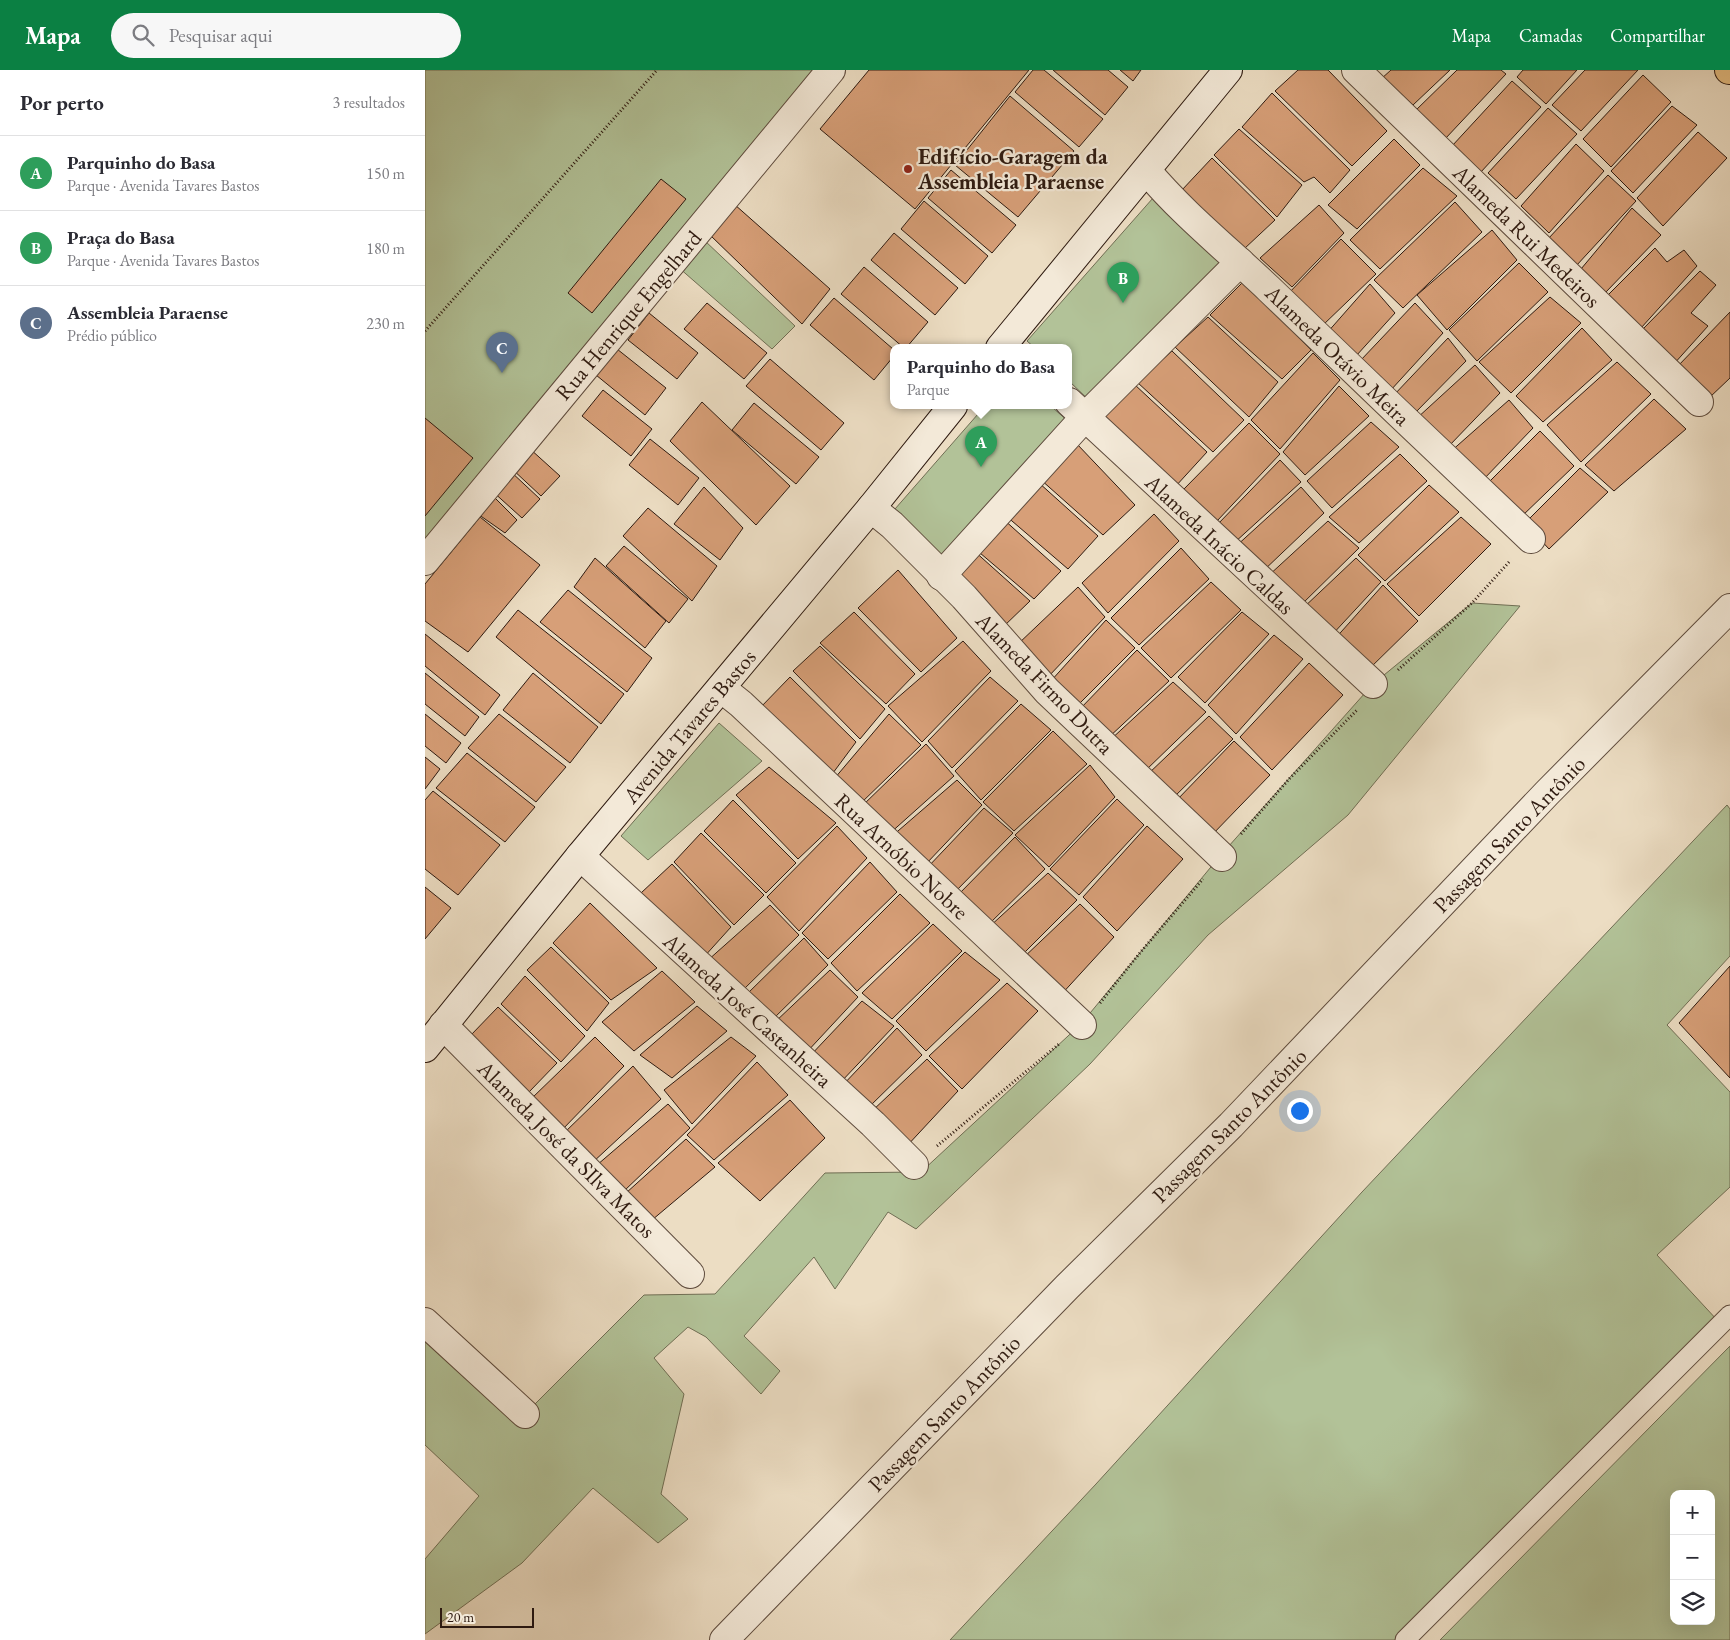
<!DOCTYPE html>
<html lang="pt">
<meta charset="utf-8">
<style>
:root{--surface:#fff;--page:#f7f7f7;--text:#2b2b33;--muted:#7c7c81;--line:#e1e1e2;--accent:#0b8043}
body{margin:0;font-family:"EB Garamond",serif;background:var(--page);color:var(--text)}
.controls{position:absolute;right:15px;bottom:15px;display:grid;overflow:hidden;border-radius:10px;box-shadow:0 5px 20px #0002}
.controls button{width:45px;height:45px;display:grid;place-items:center;padding:0;border:0;border-bottom:1px solid var(--line);background:var(--surface);color:var(--text);font:25px sans-serif}
.scale{position:absolute;left:15px;bottom:12px;width:94px;box-sizing:border-box;padding-left:5px;border:2px solid #2e1a10;border-top:0;font-size:14px;line-height:18px;white-space:nowrap;color:#2e1a10;-webkit-text-stroke:4px #f3e9d8;paint-order:stroke}
.you{position:absolute;left:874px;top:1040px;width:18px;height:18px;margin:-12px;border:4px solid #fff;border-radius:50%;background:#1a73e8;box-shadow:0 0 0 8px #1a73e833}
.badge{display:grid;place-items:center;width:32px;height:32px;border-radius:50%;background:var(--accent);color:#fff;font-size:16px;font-weight:700}
.pin{position:absolute;translate:-50% -41px;filter:drop-shadow(0 1px 2px #0008)}
.pin::after{content:'';position:absolute;top:26px;width:18px;height:15px;background:inherit;clip-path:polygon(0 0,100% 0,50% 100%)}
.popup{position:absolute;left:465px;top:274px;width:182px;height:65px;box-sizing:border-box;display:grid;place-content:center;border-radius:10px;background:var(--surface);filter:drop-shadow(0 1px 4px #0005);font-size:16px;white-space:nowrap;color:var(--muted)}
.popup b{font-size:19px;color:var(--text)}
.popup::after{content:'';position:absolute;left:50%;top:100%;margin-left:-10px;border:10px solid transparent;border-top-color:var(--surface)}
.list{margin:0;padding:0;list-style:none}
h2{display:flex;justify-content:space-between;align-items:center;height:65px;margin:0;padding:0 20px;font-size:21px}
h2 small{font-size:16px;font-weight:400;color:var(--muted)}
.list li{display:grid;grid-template-columns:32px 1fr auto;gap:15px;align-items:center;box-sizing:border-box;height:75px;padding:0 20px;border-top:1px solid var(--line)}
.list b{display:block;font-size:19px;white-space:nowrap}
.list p{margin:0;font-size:16px;white-space:nowrap;color:var(--muted)}
.list em{font-size:16px;font-style:normal;color:var(--muted)}
.icon{flex:none;width:28px;height:28px;fill:none;stroke:currentColor;stroke-width:2;stroke-linecap:round;stroke-linejoin:round}
.map{position:relative;flex:none;width:1305px;height:1570px;overflow:hidden}
header{display:flex;align-items:center;gap:30px;box-sizing:border-box;height:70px;padding:0 25px;background:var(--accent);color:#fff}
header strong{font-size:24px}
nav{display:flex;gap:28px;margin-inline-start:auto;font-size:18px}
.search{width:350px;height:45px;background:var(--page);display:flex;align-items:center;gap:12px;box-sizing:border-box;padding:0 18px;border-radius:28px;color:var(--muted);font-size:19px}
main{display:flex}
aside{flex:1;background:var(--surface)}
.map>svg:first-child{display:block}
.green{fill:#b2c298;stroke:#706e54;fill-rule:evenodd}
.building{fill:#d79f78;stroke:#2e1a10}
.lines{fill:none;stroke-linecap:round;stroke-linejoin:round}
.service-casing{stroke:#5e4b3d;stroke-width:21}
.minor-casing{stroke:#5e4b3d;stroke-width:30}
.secondary-casing{stroke:#2e1a10;stroke-width:30}
.trunk-casing{stroke:#2e1a10;stroke-width:30}
.path{stroke:#2e1a10;stroke-width:3;stroke-dasharray:1 2.5;stroke-linecap:butt}
.service{stroke:#f3e9d8;stroke-width:19}
.minor{stroke:#f3e9d8;stroke-width:28}
.secondary{stroke:#f3e9d8;stroke-width:28}
.trunk{stroke:#e6be82;stroke-width:28}
.poi-dot{fill:#8f2418;stroke:#f3e9d8;stroke-width:2}
.labels{text-anchor:middle;stroke-width:4.5;stroke-linejoin:round;paint-order:stroke}
.poi-label{font-size:22px;font-weight:bold;fill:#2e1a10;stroke:#f3e9d8;text-anchor:start}
.street-label{font-size:22px;fill:#2e1a10;stroke:#f3e9d8}
</style>
<header>
<strong>Mapa</strong>
<div class="search"><svg class="icon" aria-label="search" viewBox="0 0 24 24"><circle cx="10" cy="10" r="6"/><path d="M15 15l6 6"/></svg>Pesquisar aqui</div>
<nav><a>Mapa</a><a>Camadas</a><a>Compartilhar</a></nav>
</header>
<main>
<aside>
<h2>Por perto<small>3 resultados</small></h2>
<ul class="list">
<li><span class="badge" style="background:#2e9e5b">A</span><div><b>Parquinho do Basa</b><p>Parque · Avenida Tavares Bastos</p></div><em>150 m</em></li>
<li><span class="badge" style="background:#2e9e5b">B</span><div><b>Praça do Basa</b><p>Parque · Avenida Tavares Bastos</p></div><em>180 m</em></li>
<li><span class="badge" style="background:#5c6f8a">C</span><div><b>Assembleia Paraense</b><p>Prédio público</p></div><em>230 m</em></li>
</ul>
</aside>
<div class="map">
<svg width="1305" height="1570" viewBox="0 0 1305 1570">
<rect width="100%" height="100%" fill="#ecddc3"/>
<filter id="stains"><feTurbulence type="fractalNoise" baseFrequency=".004" numOctaves="4"/><feColorMatrix values="0 0 0 0 .2 0 0 0 0 .09 0 0 0 0 .02 0 0 0 .5 -.17"/></filter>
<radialGradient id="worn" r=".72"><stop offset=".6" stop-color="#630" stop-opacity="0"/><stop offset="1" stop-color="#630" stop-opacity=".3"/></radialGradient>
<!-- green -->
<g class="green">
<polygon points="0,0 404,0 0,490"/>
<polygon points="728,128 797,195 667,333 644,311 644,278 610,278 602,271"/>
<polygon points="279,170 370,256 347,279 253,197"/>
<polygon points="560,336 626,336 647,355 515,490 470,439"/>
<polygon points="1047,533 1095,536 923,745 783,865 665,994 491,1159 463,1142 410,1219 389,1187 319,1266 355,1301 336,1324 281,1267 263,1257 229,1288 259,1324 236,1424 263,1449 233,1473 168,1418 97,1493 0,1564 0,1489 54,1426 0,1375 0,1252 100,1344 219,1225 290,1224 400,1103 496,1102 656,954 795,786 948,614"/>
<polygon points="294,653 337,691 223,790 196,766"/>
<polygon points="1302,735 1305,739 1305,886 1242,955 1305,1022 1305,1117 1232,1185 1293,1251 974,1570 525,1570 671,1414 937,1122"/>
<path d="M1305 1276V1570H1015ZM1249 1424H1286V1551H1249Z"/>
</g>
<!-- building -->
<g class="building">
<polygon points="444,0 604,0 490,139 395,59"/>
<polygon points="608,0 619,0 678,49 654,77 590,22"/>
<polygon points="628,0 683,0 703,17 680,45"/>
<polygon points="695,0 716,0 708,11"/>
<polygon points="873,0 903,0 962,61 927,96 850,21"/>
<polygon points="966,0 1025,0 988,35 956,9"/>
<polygon points="1032,0 1076,0 1081,4 1020,69 989,42"/>
<polygon points="1098,0 1152,0 1121,34 1092,7"/>
<polygon points="1160,0 1213,0 1156,61 1127,35"/>
<polygon points="1218,5 1246,32 1186,97 1158,69"/>
<polygon points="1087,11 1116,37 1055,103 1027,76"/>
<polygon points="847,23 925,100 905,123 889,107 879,112 817,57"/>
<polygon points="585,26 649,81 593,147 530,95"/>
<polygon points="1247,36 1272,55 1208,123 1186,101"/>
<polygon points="1123,38 1152,64 1091,129 1063,103"/>
<polygon points="814,59 877,115 852,147 789,85"/>
<polygon points="1273,62 1302,88 1238,156 1212,128"/>
<polygon points="969,69 995,95 932,159 903,135"/>
<polygon points="1151,74 1179,101 1124,163 1096,136"/>
<polygon points="787,88 850,150 819,179 756,121"/>
<polygon points="998,98 1032,126 955,199 925,170"/>
<polygon points="526,100 591,155 567,183 503,128"/>
<polygon points="1183,105 1211,131 1151,196 1122,170"/>
<polygon points="236,109 261,129 167,243 143,223"/>
<polygon points="499,131 563,186 540,214 476,159"/>
<polygon points="1030,132 1057,162 978,238 949,210"/>
<polygon points="309,134 405,219 377,254 285,165"/>
<polygon points="894,135 919,163 867,217 835,188"/>
<polygon points="1207,138 1236,165 1180,223 1156,199"/>
<polygon points="1067,160 1092,190 1022,260 992,225"/>
<polygon points="469,163 533,218 510,245 446,190"/>
<polygon points="916,169 951,204 897,256 861,226"/>
<polygon points="1230,178 1242,192 1259,180 1272,196 1216,258 1181,227"/>
<polygon points="1094,193 1123,222 1052,291 1024,260"/>
<polygon points="439,197 503,252 481,278 479,278 416,224"/>
<polygon points="1275,201 1291,215 1266,243 1283,256 1248,295 1216,261"/>
<polygon points="818,212 886,280 857,309 785,245"/>
<polygon points="945,214 970,243 931,286 901,264"/>
<polygon points="1125,227 1156,253 1086,323 1054,292"/>
<polygon points="409,228 468,279 468,287 449,310 385,255"/>
<polygon points="282,233 342,283 319,309 259,259"/>
<polygon points="990,233 1018,263 965,321 935,291"/>
<polygon points="1305,242 1305,308 1284,328 1252,297"/>
<polygon points="224,243 273,283 252,309 203,270"/>
<polygon points="783,247 853,312 824,347 750,277"/>
<polygon points="1157,258 1187,290 1118,352 1091,326"/>
<polygon points="1023,268 1041,291 989,344 968,326"/>
<polygon points="192,279 241,318 220,345 171,305"/>
<polygon points="747,281 819,350 788,382 712,312"/>
<polygon points="888,283 915,310 855,379 826,350"/>
<polygon points="345,289 419,353 396,380 321,316"/>
<polygon points="1192,292 1226,324 1156,392 1122,355"/>
<polygon points="1050,295 1075,323 1023,377 991,349"/>
<polygon points="709,314 782,382 750,417 671,346"/>
<polygon points="914,316 944,346 880,405 858,382"/>
<polygon points="178,320 227,359 206,386 157,346"/>
<polygon points="1229,329 1261,359 1189,421 1160,395"/>
<polygon points="1084,330 1108,358 1056,412 1024,383"/>
<polygon points="277,332 365,416 331,455 245,371"/>
<polygon points="329,333 394,387 371,414 307,360"/>
<polygon points="0,348 48,388 0,446"/>
<polygon points="946,352 974,377 907,438 882,411"/>
<polygon points="824,353 855,384 792,451 758,420"/>
<polygon points="1115,361 1149,396 1095,448 1059,417"/>
<polygon points="225,369 274,408 253,435 204,395"/>
<polygon points="651,373 710,435 678,465 615,409"/>
<polygon points="104,378 135,406 116,426 86,398"/>
<polygon points="975,384 1002,411 934,473 904,447"/>
<polygon points="855,390 876,412 809,473 791,456"/>
<polygon points="1155,398 1183,422 1124,479 1100,453"/>
<polygon points="84,400 115,429 97,448 66,420"/>
<polygon points="613,412 673,466 643,499 580,445"/>
<polygon points="1004,415 1034,442 960,511 933,485"/>
<polygon points="279,417 318,458 295,490 249,454"/>
<polygon points="876,417 899,443 836,503 809,478"/>
<polygon points="66,424 92,450 80,463 50,442"/>
<polygon points="223,438 292,496 267,531 198,466"/>
<polygon points="729,444 754,471 683,543 657,513"/>
<polygon points="55,447 115,495 43,582 0,551 0,514"/>
<polygon points="1036,447 1066,474 994,546 962,514"/>
<polygon points="577,448 636,501 609,529 548,477"/>
<polygon points="903,451 934,478 874,537 842,507"/>
<polygon points="199,476 263,529 244,553 181,496"/>
<polygon points="756,478 784,509 714,575 686,548"/>
<polygon points="547,479 605,531 577,558 524,504"/>
<polygon points="170,488 241,551 220,578 149,517"/>
<polygon points="931,488 956,512 905,567 876,540"/>
<polygon points="473,500 532,568 496,602 433,538"/>
<polygon points="786,512 816,540 746,608 716,578"/>
<polygon points="958,515 993,551 942,601 908,571"/>
<polygon points="653,517 680,547 622,608 592,575"/>
<polygon points="143,520 227,588 202,622 115,552"/>
<polygon points="93,540 199,624 176,654 71,567"/>
<polygon points="429,542 490,604 461,634 395,573"/>
<polygon points="817,542 844,564 780,633 753,607"/>
<polygon points="681,550 710,578 652,636 625,612"/>
<polygon points="0,564 75,625 60,645 0,596"/>
<polygon points="849,565 878,589 811,664 783,635"/>
<polygon points="538,571 566,601 497,672 463,636"/>
<polygon points="395,576 460,639 435,669 368,601"/>
<polygon points="712,580 744,611 682,669 653,641"/>
<polygon points="884,593 918,625 847,700 815,667"/>
<polygon points="0,603 54,647 40,666 0,634"/>
<polygon points="108,603 173,657 145,693 78,640"/>
<polygon points="365,607 431,672 405,707 334,639"/>
<polygon points="565,607 593,631 527,698 503,671"/>
<polygon points="748,612 781,642 719,702 684,671"/>
<polygon points="596,634 626,660 556,730 530,701"/>
<polygon points="0,644 36,673 21,693 0,676"/>
<polygon points="74,644 141,697 111,732 43,678"/>
<polygon points="464,644 496,675 435,734 409,709"/>
<polygon points="784,646 808,669 745,731 722,705"/>
<polygon points="628,661 662,694 589,761 558,732"/>
<polygon points="809,671 845,705 784,768 749,733"/>
<polygon points="501,674 529,706 463,765 436,737"/>
<polygon points="42,683 110,737 80,772 11,718"/>
<polygon points="0,687 15,699 0,719"/>
<polygon points="665,695 690,727 624,797 590,765"/>
<polygon points="344,697 411,753 373,789 311,725"/>
<polygon points="532,710 557,735 500,795 466,767"/>
<polygon points="8,721 75,775 33,825 0,799 0,730"/>
<polygon points="692,729 719,755 654,825 625,799"/>
<polygon points="308,730 371,793 341,823 279,761"/>
<polygon points="559,738 588,763 527,825 501,799"/>
<polygon points="412,756 442,788 374,861 342,827"/>
<polygon points="722,756 758,789 692,861 658,827"/>
<polygon points="276,763 339,825 309,855 249,792"/>
<polygon points="590,767 620,799 561,857 531,827"/>
<polygon points="445,792 472,822 403,889 377,863"/>
<polygon points="247,794 306,857 278,888 216,823"/>
<polygon points="623,803 652,830 593,889 563,858"/>
<polygon points="0,817 26,838 0,869"/>
<polygon points="475,824 505,853 432,921 406,893"/>
<polygon points="165,833 232,898 186,930 128,873"/>
<polygon points="655,834 689,867 634,927 596,890"/>
<polygon points="345,835 374,865 318,920 282,891"/>
<polygon points="508,854 537,881 467,949 437,923"/>
<polygon points="379,868 403,895 346,951 321,925"/>
<polygon points="126,877 184,933 162,961 102,900"/>
<polygon points="540,882 575,910 501,981 471,951"/>
<polygon points="1305,896 1305,1008 1254,953"/>
<polygon points="405,900 433,927 380,984 349,953"/>
<polygon points="237,901 270,932 209,981 177,952"/>
<polygon points="100,906 160,966 136,992 76,934"/>
<polygon points="582,913 613,941 537,1019 504,986"/>
<polygon points="437,931 469,956 414,1014 383,988"/>
<polygon points="272,936 302,961 247,1008 215,985"/>
<polygon points="73,937 132,993 104,1022 46,965"/>
<polygon points="472,958 497,985 442,1039 416,1017"/>
<polygon points="170,967 199,996 135,1062 106,1029"/>
<polygon points="306,967 331,986 267,1054 239,1020"/>
<polygon points="502,989 533,1021 480,1078 446,1042"/>
<polygon points="332,992 363,1025 289,1090 262,1065"/>
<polygon points="208,996 236,1029 167,1093 138,1064"/>
<polygon points="365,1030 400,1068 335,1131 293,1093"/>
<polygon points="243,1034 265,1058 199,1121 172,1095"/>
<polygon points="261,1069 290,1097 227,1150 201,1123"/>
</g>
<g class="lines">
<!-- service casing -->
<g class="service-casing">
<polyline id="service" points="980,1570 1305,1245"/>
</g>
<!-- minor casing -->
<g class="minor-casing">
<g id="minor">
<polyline points="931,0 1274,332"/>
<path d="M722 101C758 144 803 180 844 219 931 303 1018 386 1106 469"/>
<polyline points="644,332 948,614"/>
<polyline points="446,438 467,455 539,527 622,621 797,787"/>
<polyline points="0,491 406,0"/>
<polyline points="516,506 659,348 815,192"/>
<polyline points="296,618 316,634 657,955"/>
<polyline points="155,786 448,1054 489,1095"/>
<polyline points="18,955 265,1204"/>
<polyline points="0,1252 100,1344"/>
<polyline points="299,1570 642,1217 806,1055 1122,723 1305,538"/>
</g>
</g>
<!-- secondary casing -->
<g class="secondary-casing">
<g id="secondary">
<polyline points="575,278 803,0"/>
<polyline points="0,978 155,786 446,438 528,336"/>
</g>
</g>
<!-- trunk casing -->
<g class="trunk-casing">
<polyline id="trunk" points="1304,0 1305,0"/>
</g>
<!-- path -->
<g class="path">
<polyline points="0,261 232,0"/>
<polyline points="973,600 1047,533 1085,491"/>
<polyline points="816,764 865,708 933,639"/>
<polyline points="675,933 714,884 778,809"/>
<polyline points="512,1076 634,974"/>
</g>
<!-- service -->
<use href="#service" class="service"/>
<!-- minor -->
<use href="#minor" class="minor"/>
<!-- secondary -->
<use href="#secondary" class="secondary"/>
<!-- trunk -->
<use href="#trunk" class="trunk"/>
</g>
<!-- markers -->
<circle class="poi-dot" cx="483" cy="99" r="5"/>
<g class="labels">
<!-- poi labels -->
<g class="poi-label">
<text x="493" y="94">Edifício-Garagem da<tspan x="493" dy="25">Assembleia Paraense</tspan></text>
</g>
<!-- street labels -->
<g class="street-label">
<text transform="translate(1102 166) rotate(44)" y="8">Alameda Rui Medeiros</text>
<text transform="translate(203 245) rotate(-50)" y="8">Rua Henrique Engelhard</text>
<text transform="translate(913 285) rotate(44)" y="8">Alameda Otávio Meira</text>
<text transform="translate(795 474) rotate(43)" y="8">Alameda Inácio Caldas</text>
<text transform="translate(620 613) rotate(46)" y="8">Alameda Firmo Dutra</text>
<text transform="translate(264 656) rotate(-50)" y="8">Avenida Tavares Bastos</text>
<text transform="translate(1084 764) rotate(-46)" y="8">Passagem Santo Antônio</text>
<text transform="translate(477 786) rotate(43)" y="8">Rua Arnóbio Nobre</text>
<text transform="translate(323 940) rotate(42)" y="8">Alameda José Castanheira</text>
<text transform="translate(804 1055) rotate(-45)" y="8">Passagem Santo Antônio</text>
<text transform="translate(142 1079) rotate(45)" y="8">Alameda José da SIlva Matos</text>
<text transform="translate(519 1343) rotate(-46)" y="8">Passagem Santo Antônio</text>
</g>
</g>
<rect width="100%" height="100%" filter="url(#stains)"/>
<rect width="100%" height="100%" fill="url(#worn)"/>
</svg>
<div class="controls">
<button>+</button>
<button>−</button>
<button><svg class="icon" aria-label="layers" viewBox="0 0 24 24"><path d="M12 4l9 5-9 5-9-5zM3 14l9 5 9-5"/></svg></button>
</div>
<div class="scale">20 m</div>
<div class="you"></div>
<div class="pin badge" style="left:556px;top:397px;background:#2e9e5b">A</div>
<div class="popup"><b>Parquinho do Basa</b>Parque</div>
<div class="pin badge" style="left:698px;top:233px;background:#2e9e5b">B</div>
<div class="pin badge" style="left:77px;top:303px;background:#5c6f8a">C</div>
</div>
</main>
